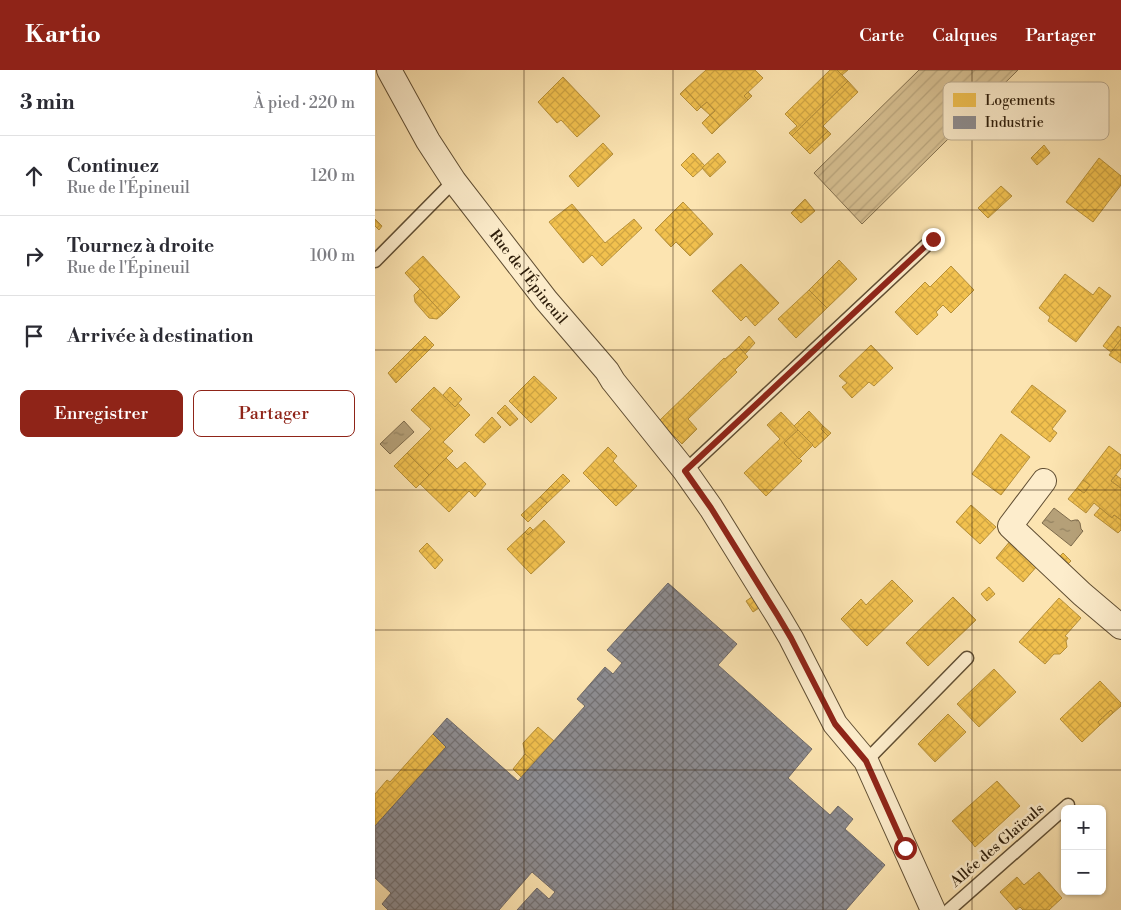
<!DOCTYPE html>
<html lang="fr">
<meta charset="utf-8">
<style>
:root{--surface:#fff;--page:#f7f7f7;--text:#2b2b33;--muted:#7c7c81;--line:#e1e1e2;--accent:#8f2418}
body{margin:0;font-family:"Libre Bodoni",serif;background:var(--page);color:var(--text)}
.controls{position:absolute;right:15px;bottom:15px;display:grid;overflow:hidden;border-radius:8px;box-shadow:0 1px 4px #0004}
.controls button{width:45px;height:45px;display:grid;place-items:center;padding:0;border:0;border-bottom:1px solid var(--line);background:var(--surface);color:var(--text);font:25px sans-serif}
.stop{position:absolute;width:15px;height:15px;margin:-11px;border:4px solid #8f2418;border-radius:50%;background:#fff}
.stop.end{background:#8f2418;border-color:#fff;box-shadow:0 1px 5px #0008}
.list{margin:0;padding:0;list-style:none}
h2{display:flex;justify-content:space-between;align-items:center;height:65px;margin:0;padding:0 20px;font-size:21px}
h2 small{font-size:16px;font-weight:400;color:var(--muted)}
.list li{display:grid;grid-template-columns:32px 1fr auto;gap:15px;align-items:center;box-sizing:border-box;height:80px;padding:0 20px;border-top:1px solid var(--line)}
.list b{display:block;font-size:19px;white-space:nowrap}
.list p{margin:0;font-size:16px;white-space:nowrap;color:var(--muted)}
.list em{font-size:16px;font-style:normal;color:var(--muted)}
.actions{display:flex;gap:10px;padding:15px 20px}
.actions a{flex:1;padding:11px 0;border:1px solid var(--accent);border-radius:8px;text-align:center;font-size:18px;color:var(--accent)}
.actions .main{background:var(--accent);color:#fff}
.icon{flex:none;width:28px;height:28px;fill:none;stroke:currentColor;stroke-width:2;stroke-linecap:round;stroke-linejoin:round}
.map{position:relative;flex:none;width:746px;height:840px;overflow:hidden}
header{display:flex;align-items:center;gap:30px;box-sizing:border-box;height:70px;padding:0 25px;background:var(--accent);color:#fff}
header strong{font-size:24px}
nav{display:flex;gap:28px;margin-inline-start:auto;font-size:18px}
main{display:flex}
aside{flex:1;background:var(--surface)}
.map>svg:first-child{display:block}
.garden{fill:url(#garden-furrows);stroke:#826f4e}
.water{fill:url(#water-ripples);stroke:#7e6b4c}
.homes{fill:url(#homes-cross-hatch);stroke:#b79039}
.industry{fill:url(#industry-cross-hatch);stroke:#706b69}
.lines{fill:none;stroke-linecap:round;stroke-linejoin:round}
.lane-casing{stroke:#604e33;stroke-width:15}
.street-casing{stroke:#604e33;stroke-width:26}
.lane{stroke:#fdedcc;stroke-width:12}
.street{stroke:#fdedcc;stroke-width:24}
.route{stroke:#8f2418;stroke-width:6}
.grid{fill:none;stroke:#2c1c09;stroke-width:1;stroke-opacity:0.55}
.labels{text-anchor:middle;stroke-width:5;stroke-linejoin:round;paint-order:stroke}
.street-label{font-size:15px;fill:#2c1c09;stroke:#fdedcc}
.key{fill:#fdedcc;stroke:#beae92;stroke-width:1}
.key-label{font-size:14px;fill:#2c1c09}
</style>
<header>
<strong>Kartio</strong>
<nav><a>Carte</a><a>Calques</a><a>Partager</a></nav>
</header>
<main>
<aside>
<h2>3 min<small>À pied · 220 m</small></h2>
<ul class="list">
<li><svg class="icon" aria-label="ahead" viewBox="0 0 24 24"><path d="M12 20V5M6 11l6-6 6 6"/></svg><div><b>Continuez</b><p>Rue de l'Épineuil</p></div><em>120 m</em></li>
<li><svg class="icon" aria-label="right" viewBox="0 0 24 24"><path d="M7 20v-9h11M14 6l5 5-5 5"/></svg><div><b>Tournez à droite</b><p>Rue de l'Épineuil</p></div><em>100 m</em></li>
<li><svg class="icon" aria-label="arrive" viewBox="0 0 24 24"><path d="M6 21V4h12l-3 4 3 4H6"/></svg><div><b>Arrivée à destination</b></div></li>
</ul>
<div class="actions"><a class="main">Enregistrer</a><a>Partager</a></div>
</aside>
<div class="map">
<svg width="746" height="840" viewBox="0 0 746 840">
<defs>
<pattern id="garden-furrows" width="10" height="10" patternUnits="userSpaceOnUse" patternTransform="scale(1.25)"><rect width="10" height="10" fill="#d9c294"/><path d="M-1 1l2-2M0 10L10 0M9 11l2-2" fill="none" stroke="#baa67e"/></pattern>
<pattern id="water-ripples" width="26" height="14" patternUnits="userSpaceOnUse" patternTransform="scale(1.25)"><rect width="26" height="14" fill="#b5a078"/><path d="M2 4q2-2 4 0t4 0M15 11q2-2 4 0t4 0" fill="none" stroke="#938261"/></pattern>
<pattern id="homes-cross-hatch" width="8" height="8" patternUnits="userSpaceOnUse" patternTransform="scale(1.25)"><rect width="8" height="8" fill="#f2c14e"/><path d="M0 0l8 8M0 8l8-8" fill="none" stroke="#d0a543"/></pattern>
<pattern id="industry-cross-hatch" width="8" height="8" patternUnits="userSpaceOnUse" patternTransform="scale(1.25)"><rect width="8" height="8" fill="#8d8d92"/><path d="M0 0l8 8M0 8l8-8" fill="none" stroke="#737275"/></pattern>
</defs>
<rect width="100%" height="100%" fill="#fce4b1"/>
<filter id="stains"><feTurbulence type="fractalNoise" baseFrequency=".004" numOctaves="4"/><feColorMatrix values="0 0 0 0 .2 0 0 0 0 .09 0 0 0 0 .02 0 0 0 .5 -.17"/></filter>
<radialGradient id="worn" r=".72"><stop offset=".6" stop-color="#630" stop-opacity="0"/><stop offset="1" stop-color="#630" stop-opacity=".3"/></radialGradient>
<!-- garden -->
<polygon class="garden" points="544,0 643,0 487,154 439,103"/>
<!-- water -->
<g class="water">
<polygon points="29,351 39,362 15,384 5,374"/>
<polygon points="679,438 696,451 700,450 703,450 705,453 706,459 708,461 696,476 667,453"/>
</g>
<!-- homes -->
<g class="homes">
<polygon points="331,0 380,0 388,8 369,26 373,30 345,56 335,45 340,41 332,32 326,37 310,19"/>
<polygon points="455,0 462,0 473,11 417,66 414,63 422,56 410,44"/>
<polygon points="462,0 473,0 467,5"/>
<polygon points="188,7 225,46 202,67 186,50 182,53 163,32"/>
<polygon points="473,11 483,22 448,56 453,61 432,81 417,66"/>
<polygon points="310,19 326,37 322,41 305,24"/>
<polygon points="373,22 377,26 373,30 369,26"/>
<polygon points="332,32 340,41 335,45 326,37"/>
<polygon points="335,45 345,56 337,64 327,53"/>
<polygon points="453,61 456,64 435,84 432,81"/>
<polygon points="228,73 238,84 203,117 194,106"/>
<polygon points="669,75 675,83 662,95 656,88"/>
<polygon points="318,83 330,96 318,107 306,95"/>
<polygon points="343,83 351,92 335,107 327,98"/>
<polygon points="724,88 746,106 746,115 718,152 691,132"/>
<polygon points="626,116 637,126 613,148 603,138"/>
<polygon points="430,129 440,141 426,153 416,143"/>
<polygon points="308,132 328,153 304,175 301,172 296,177 280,160"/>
<polygon points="197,134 230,173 259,149 267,158 227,196 217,185 208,193 174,152"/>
<polygon points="0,149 7,156 4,160 0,156"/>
<polygon points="328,153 338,164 315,186 304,175"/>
<polygon points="48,186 85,227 68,244 30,203"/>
<polygon points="464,190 482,209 452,238 434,220"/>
<polygon points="366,194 404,233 380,256 371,246 366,251 337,221"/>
<polygon points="576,196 599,220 576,243 568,235 561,242 563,245 542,265 520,242 550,212 555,217"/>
<polygon points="690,204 718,225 724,217 736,226 701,272 673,251 675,247 664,238"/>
<polygon points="45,219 68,244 62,249 54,248 40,232 39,225"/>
<polygon points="434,220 452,238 421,268 403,249"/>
<polygon points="743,256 746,258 746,269 736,282 728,276"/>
<polygon points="50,266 59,275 21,313 13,303"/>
<polygon points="374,266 380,273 370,284 364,277"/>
<polygon points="746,269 746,293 734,285"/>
<polygon points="496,275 518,298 499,316 494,312 477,328 467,317 472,313 464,306"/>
<polygon points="364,277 373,287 360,300 362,302 313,349 322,359 307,374 284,351 349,288 350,289"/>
<polygon points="159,306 182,328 156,353 134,331"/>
<polygon points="657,315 691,341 677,359 682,363 675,372 636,342"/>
<polygon points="59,317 80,337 83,333 95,345 68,372 78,381 54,405 32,383 56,359 36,340"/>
<polygon points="75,317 87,329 80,337 68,325"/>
<polygon points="130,335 143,349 135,356 122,343"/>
<polygon points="434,341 448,356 446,359 453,366 440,378 419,356"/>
<polygon points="406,342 423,360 409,373 427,391 391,426 369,403 405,369 392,355"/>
<polygon points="117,347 126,357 109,373 100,365"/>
<polygon points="448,356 456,363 453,366 446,359"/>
<polygon points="423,360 438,375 424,389 409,373"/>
<polygon points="626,364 655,387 626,425 597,404"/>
<polygon points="734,376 746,385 746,398 736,411 746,418 746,450 739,445 737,448 719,433 711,443 693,429 702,418 709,423 715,415 708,410"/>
<polygon points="233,377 242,386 238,391 262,416 241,436 208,403"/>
<polygon points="32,383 54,405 41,418 19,396"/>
<polygon points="71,388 82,399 90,392 111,414 100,427 94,421 74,442 45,414"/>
<polygon points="188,404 195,411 172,433 165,427"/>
<polygon points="741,405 746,409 746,418 736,411"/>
<polygon points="708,410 715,415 709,423 702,418"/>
<polygon points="165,427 172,433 153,452 146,445"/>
<polygon points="596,435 621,457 605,474 581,452"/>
<polygon points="725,438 737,448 739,445 746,450 746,460 743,463 719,445"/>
<polygon points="169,450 190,472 156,504 132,479 150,462 153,465"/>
<polygon points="155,457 158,460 153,465 150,462"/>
<polygon points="636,470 663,495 648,512 621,488"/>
<polygon points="52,473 68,490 60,499 44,481"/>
<polygon points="688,483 696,491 690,497 682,489"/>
<polygon points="517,510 538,531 492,576 466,549 486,529 491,535"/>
<polygon points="614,517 620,524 612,531 606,524"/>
<polygon points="377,527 384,538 378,542 371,531"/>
<polygon points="578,527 601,550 553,596 531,573"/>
<polygon points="684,528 706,548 690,566 693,568 691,571 692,577 685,584 679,584 670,594 644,572"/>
<polygon points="619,599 641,622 604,657 582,634"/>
<polygon points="725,611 746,633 746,636 738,643 736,640 723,652 725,655 707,672 685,649"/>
<polygon points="736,640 738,643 725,655 723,652"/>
<polygon points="573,644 591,662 560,692 543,674"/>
<polygon points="163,657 179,671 159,692 150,684 148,673"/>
<polygon points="58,664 71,677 0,756 0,724 12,710 15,712"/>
<polygon points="150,684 159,692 146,707 138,699"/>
<polygon points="622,711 645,736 609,769 605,765 597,773 577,751"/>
<polygon points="605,765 609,769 600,777 597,773"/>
<polygon points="664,802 687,828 674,840 648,840 645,837 641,840 625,822 642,807 649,815"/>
</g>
<!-- industry -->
<polygon class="industry" points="293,513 362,574 343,595 437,679 413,708 455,745 463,736 478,749 470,759 510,795 471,840 142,840 162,818 174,829 180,822 157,802 124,840 13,840 7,834 16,823 0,808 0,756 71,677 58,664 72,648 143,711 210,636 202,629 230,597 238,604 247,593 232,580"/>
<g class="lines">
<!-- lane casing -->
<g class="lane-casing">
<g id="lane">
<polyline points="0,191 79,111"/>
<polyline points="310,401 558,169"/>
<polyline points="491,691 592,588"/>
<polyline points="574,840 693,735"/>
</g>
</g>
<!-- street casing -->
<g class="street-casing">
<g id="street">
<path id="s1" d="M14 0 53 71 79 111 171 230 232 301 238 311 310 401 336 438 403 546 416 568 460 654 491 691 558 840"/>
<polyline points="669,411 635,456 707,524 746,557"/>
</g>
</g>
<!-- lane -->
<use href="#lane" class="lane"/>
<!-- street -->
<use href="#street" class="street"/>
</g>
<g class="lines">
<!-- route -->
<polyline class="route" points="530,778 491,691 460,654 416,568 403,546 336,438 310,401 558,169"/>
</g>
<!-- grid -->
<path class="grid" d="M149 0V840M298 0V840M448 0V840M597 0V840M0 140H746M0 280H746M0 420H746M0 560H746M0 700H746"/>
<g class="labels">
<!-- street labels -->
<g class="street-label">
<text dy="5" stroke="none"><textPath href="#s1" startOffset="250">Rue de l'Épineuil</textPath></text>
<text transform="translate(622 775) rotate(-41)" y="5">Allée des Glaïeuls</text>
</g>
</g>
<!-- legend -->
<rect x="568" y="12" width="166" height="58" rx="8" class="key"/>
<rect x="578" y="23" width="23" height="14" fill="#f2c14e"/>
<rect x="578" y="46" width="23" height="13" fill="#8d8d92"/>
<g class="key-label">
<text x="610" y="35">Logements</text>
<text x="610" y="57">Industrie</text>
</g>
<rect width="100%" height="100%" filter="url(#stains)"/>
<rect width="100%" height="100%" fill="url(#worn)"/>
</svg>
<div class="controls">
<button>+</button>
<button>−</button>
</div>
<div class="stop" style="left:530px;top:778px"></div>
<div class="stop end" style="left:558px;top:169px"></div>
</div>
</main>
